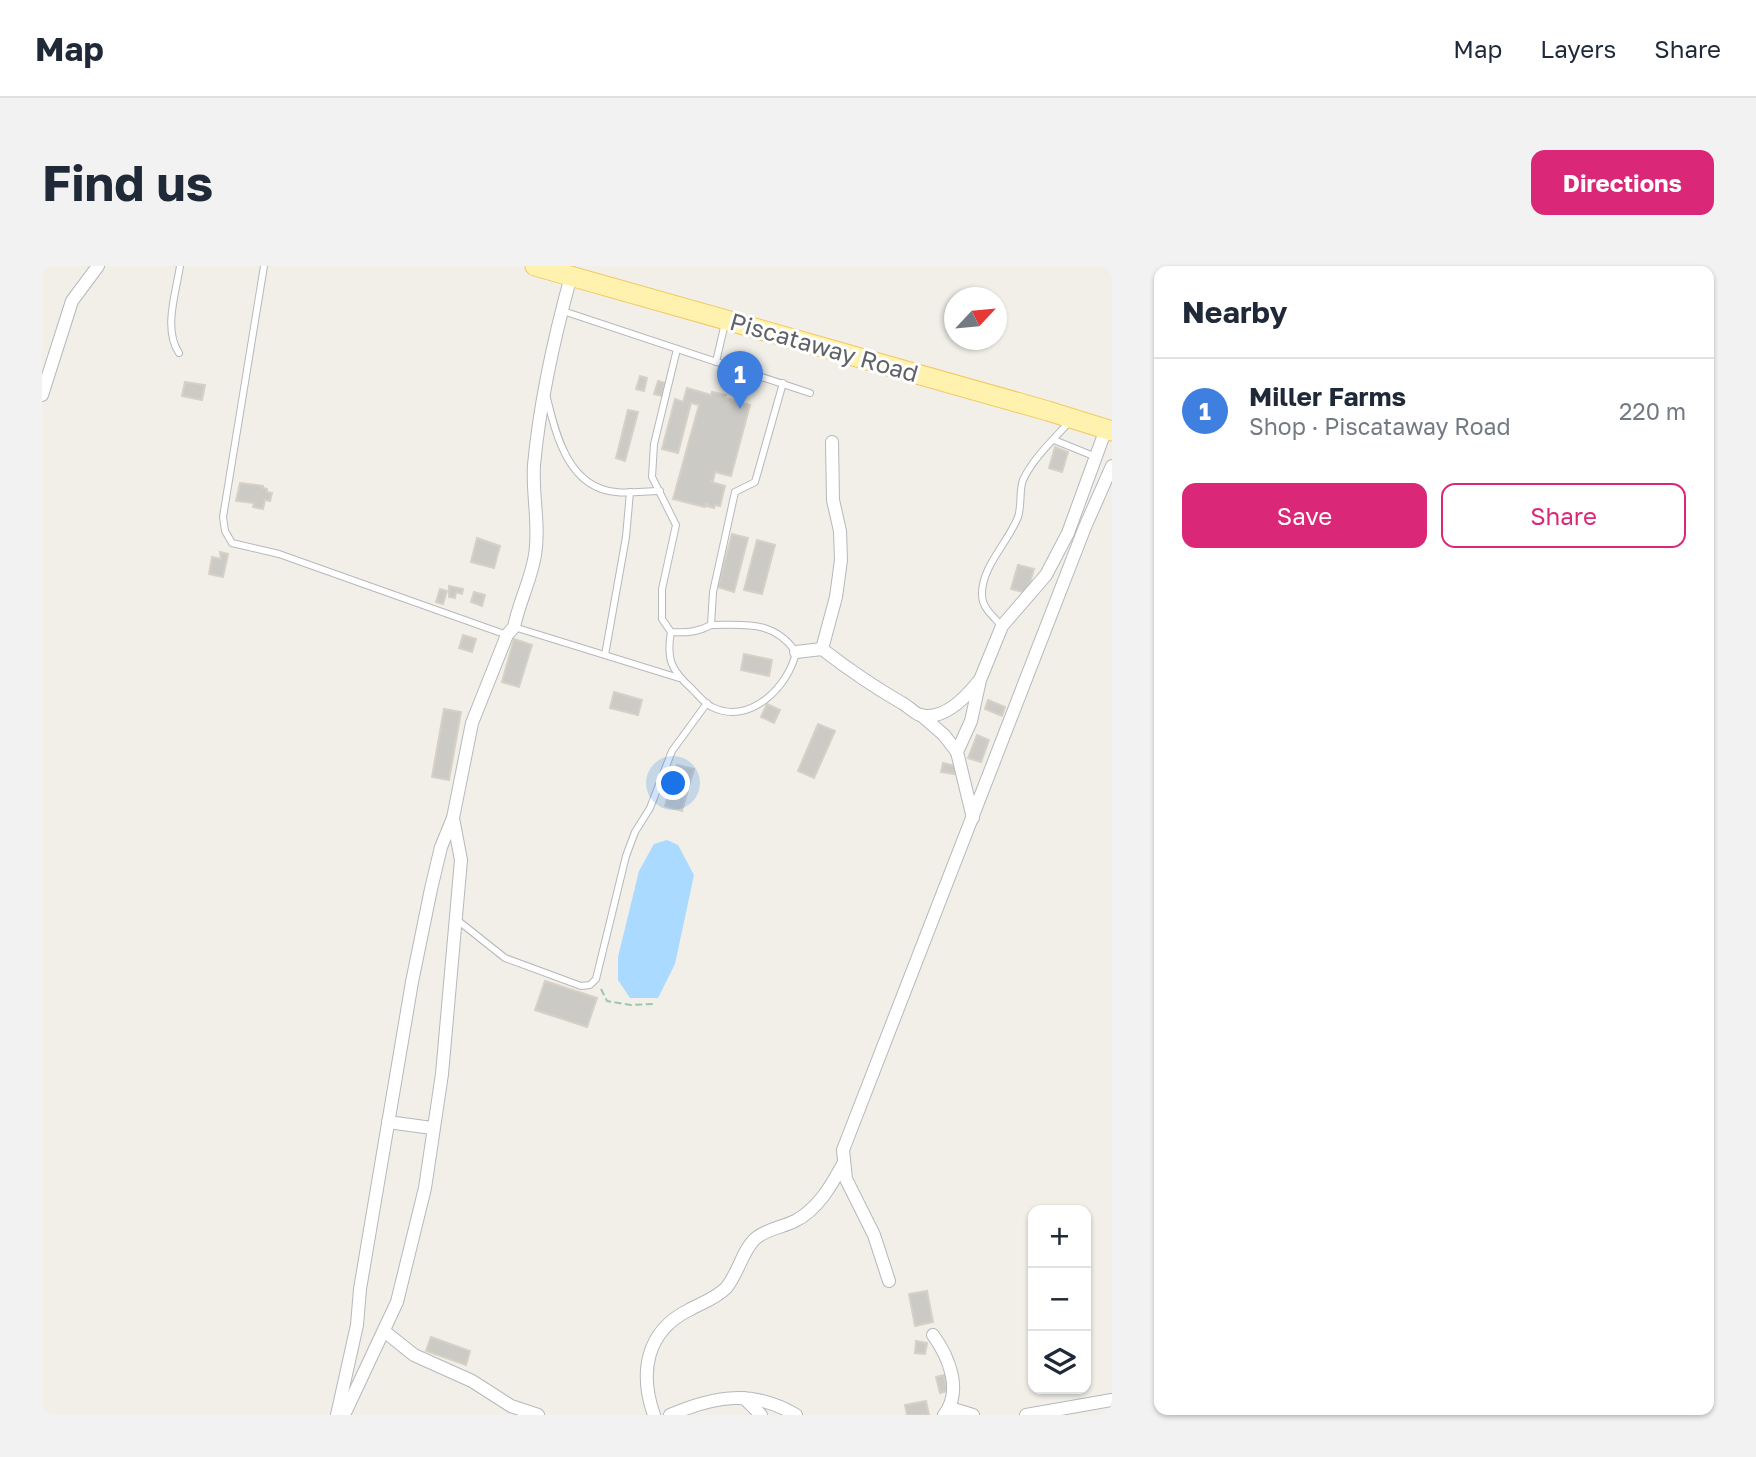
<!DOCTYPE html>
<meta charset="utf-8">
<style>
:root{--surface:#fff;--page:#f2f2f3;--text:#1f2937;--muted:#747a83;--line:#e0e1e3;--accent:#db2777}
body{margin:0;font-family:"Golos Text",sans-serif;background:var(--page);color:var(--text)}
.controls{position:absolute;right:21px;bottom:21px;display:grid;overflow:hidden;border-radius:14px;box-shadow:0 2px 5px #0004}
.controls button{width:63px;height:63px;display:grid;place-items:center;padding:0;border:0;border-bottom:2px solid var(--line);background:var(--surface);color:var(--text);font:35px sans-serif}
.compass{position:absolute;left:902px;top:21px;width:63px;height:63px;border-radius:50%;background:var(--surface);box-shadow:0 2px 5px #0004;rotate:64deg}
.you{position:absolute;left:632px;top:518px;width:24px;height:24px;margin:-18px;border:5px solid #fff;border-radius:50%;background:#1a73e8;box-shadow:0 0 0 10px #1a73e833}
.badge{display:grid;place-items:center;width:46px;height:46px;border-radius:50%;background:var(--accent);color:#fff;font-size:23px;font-weight:700}
.pin{position:absolute;translate:-50% -58px;filter:drop-shadow(0 2px 4px #0008)}
.pin::after{content:'';position:absolute;top:37px;width:24px;height:21px;background:inherit;clip-path:polygon(0 0,100% 0,50% 100%)}
.list{margin:0;padding:0;list-style:none}
h2{display:flex;justify-content:space-between;align-items:center;height:91px;margin:0;padding:0 28px;font-size:30px}
h2 small{font-size:23px;font-weight:400;color:var(--muted)}
.list li{display:grid;grid-template-columns:46px 1fr auto;gap:21px;align-items:center;box-sizing:border-box;height:105px;padding:0 28px;border-top:2px solid var(--line)}
.list b{display:block;font-size:26px;white-space:nowrap}
.list p{margin:0;font-size:23px;white-space:nowrap;color:var(--muted)}
.list em{font-size:23px;font-style:normal;color:var(--muted)}
.actions{display:flex;gap:14px;padding:21px 28px}
.actions a{flex:1;padding:16px 0;border:2px solid var(--accent);border-radius:14px;text-align:center;font-size:24px;color:var(--accent)}
.actions .main{background:var(--accent);color:#fff}
.icon{flex:none;width:38px;height:38px;fill:none;stroke:currentColor;stroke-width:2;stroke-linecap:round;stroke-linejoin:round}
.map{position:relative;flex:none;width:1070px;height:1149px;overflow:hidden;border-radius:14px}
header{display:flex;align-items:center;gap:42px;box-sizing:border-box;height:98px;padding:0 35px;background:var(--surface);border-bottom:2px solid var(--line)}
header strong{font-size:33px}
nav{display:flex;gap:38px;margin-inline-start:auto;font-size:24px}
.intro{display:flex;align-items:center;justify-content:space-between;box-sizing:border-box;height:168px;padding:0 42px}
h1{margin:0;font-size:49px}
.button{padding:18px 32px;border-radius:14px;background:var(--accent);color:#fff;font-size:24px;font-weight:700}
main{display:flex;gap:42px;padding:0 42px}
aside{flex:1;background:var(--surface);border-radius:14px;box-shadow:0 2px 5px #0004}
.map>svg:first-child{display:block}
.water{fill:#aadaff}
.building{fill:#cccac5;stroke:#d6d1c6;stroke-width:2}
.lines{fill:none;stroke-linecap:round;stroke-linejoin:round}
.lane-casing{stroke:#b5b8bc;stroke-width:8}
.street-casing{stroke:#b5b8bc;stroke-width:14}
.primary-casing{stroke:#f2c960;stroke-width:21}
.path{stroke:#9cc7a9;stroke-width:2;stroke-dasharray:7 3.5;stroke-linecap:butt}
.lane{stroke:#fff;stroke-width:6}
.street{stroke:#fff;stroke-width:12}
.primary{stroke:#fff2af;stroke-width:19}
.labels{text-anchor:middle;stroke-width:6;stroke-linejoin:round;paint-order:stroke}
.street-label{font-size:24px;fill:#5f6368;stroke:#fff}
</style>
<header>
<strong>Map</strong>
<nav><a>Map</a><a>Layers</a><a>Share</a></nav>
</header>
<div class="intro"><h1>Find us</h1><a class="button">Directions</a></div>
<main>
<div class="map">
<svg width="1070" height="1149" viewBox="0 0 1070 1149">
<rect width="100%" height="100%" fill="#f1efe8"/>
<!-- water -->
<polygon class="water" points="625,574 636,579 652,609 633,698 616,732 588,732 576,714 576,691 597,605 612,578"/>
<!-- building -->
<g class="building">
<polygon points="598,110 605,112 602,125 594,123"/>
<polygon points="616,115 623,117 620,130 612,128"/>
<polygon points="143,116 163,119 160,134 140,130"/>
<polygon points="645,122 669,129 670,126 684,129 683,132 708,139 689,210 673,206 671,215 669,215 669,216 683,220 678,240 673,239 672,242 665,240 666,238 664,237 663,241 631,233 657,139 649,137 636,187 620,183 633,133 641,136"/>
<polygon points="586,144 596,146 583,195 574,192"/>
<polygon points="1013,181 1026,186 1020,206 1007,202"/>
<polygon points="198,217 221,220 221,222 225,223 225,226 230,227 228,235 223,234 221,243 211,241 212,237 194,235"/>
<polygon points="690,268 706,272 692,326 676,321"/>
<polygon points="435,272 458,280 452,302 429,296"/>
<polygon points="715,274 733,279 720,328 702,324"/>
<polygon points="178,286 186,288 181,311 167,308 170,291 179,293"/>
<polygon points="976,299 992,303 985,327 969,323"/>
<polygon points="407,320 421,323 420,328 414,326 413,332 407,331"/>
<polygon points="398,323 405,325 401,338 394,336"/>
<polygon points="432,326 443,329 440,340 429,336"/>
<polygon points="421,369 434,373 430,386 417,382"/>
<polygon points="472,373 490,379 477,421 460,416"/>
<polygon points="702,388 730,394 727,410 699,404"/>
<polygon points="572,426 600,434 596,449 568,442"/>
<polygon points="946,434 963,441 960,450 943,443"/>
<polygon points="725,438 738,444 732,457 719,451"/>
<polygon points="402,443 419,446 407,514 390,511"/>
<polygon points="776,458 793,465 772,512 756,505"/>
<polygon points="935,469 947,474 939,496 926,492"/>
<polygon points="901,497 914,500 912,508 899,506"/>
<polygon points="635,499 652,503 640,545 623,540"/>
<polygon points="503,715 555,732 545,761 493,744"/>
<polygon points="885,1025 891,1056 873,1060 867,1028"/>
<polygon points="389,1071 428,1085 424,1099 384,1085"/>
<polygon points="874,1075 885,1077 883,1088 873,1087"/>
<polygon points="902,1109 905,1125 898,1127 894,1111"/>
<polygon points="884,1135 887,1149 865,1149 863,1139"/>
</g>
<g class="lines">
<!-- lane casing -->
<g class="lane-casing">
<g id="lane">
<polyline points="222,0 181,251 183,265 190,277 237,288 465,369"/>
<polyline points="521,45 768,127"/>
<path d="M635 83 612 178 610 211 634 259 620 323V353L629 366C645 367 656 366 669 359"/>
<path d="M137 87C121 63 134 27 138 0"/>
<polyline points="674,96 683,57"/>
<path d="M505 132C514 170 527 222 574 226 588 228 603 225 618 225"/>
<polyline points="1012,174 1054,191"/>
<path d="M960 360C952 351 940 342 940 329 939 301 966 277 976 251 980 239 977 224 981 214 991 192 1013 172 1029 154"/>
<polyline points="472,361 637,412"/>
<path d="M629 366C624 394 630 405 650 423 656 429 663 438 670 441 708 460 747 420 754 386 731 354 704 359 669 359L671 326 693 226 713 216 741 117"/>
<polyline points="563,389 584,271 588,226"/>
<polyline points="414,653 463,692 539,720 548,719 554,713 584,590 593,566 608,542 630,485 665,437"/>
</g>
</g>
<!-- street casing -->
<g class="street-casing">
<g id="street">
<polyline points="0,129 30,35 56,0"/>
<path d="M790 176 791 234 798 265 799 294 794 331 780 383C806 403 832 421 860 437 866 440 872 447 878 449 902 455 924 431 936 416"/>
<polyline points="754,386 780,383"/>
<polyline points="879,449 902,469 915,486"/>
<polyline points="931,552 915,486 929,455 938,414 960,360 1004,309 1026,267 1064,163"/>
<polyline points="346,856 390,862"/>
<polyline points="847,1015 832,969 804,913 801,884 1043,261 1070,200"/>
<polyline points="342,1065 372,1089 430,1115 469,1140 496,1149"/>
<path d="M891 1069C907 1091 921 1125 902 1149"/>
<polyline points="702,1132 719,1149"/>
<polyline points="908,1142 931,1149"/>
<path d="M295 1149 315 1059 318 1023 370 716 389 623 399 581 411 552 430 457 465 369 472 361C477 336 489 314 493 289 498 259 490 229 492 199 498 134 512 72 529 10"/>
<polyline points="302,1149 355,1036 383,922 400,808 419,594 411,552"/>
<path d="M612 1149C597 1107 604 1065 647 1044 659 1037 673 1033 684 1022 696 1008 701 983 714 972 725 963 741 961 753 955 776 943 789 920 801 898"/>
<path d="M628 1149C672 1130 711 1123 754 1149"/>
<polyline points="984,1149 1070,1134"/>
</g>
</g>
<!-- primary casing -->
<g class="primary-casing">
<polyline id="primary" points="493,0 1006,145 1070,165"/>
</g>
<!-- path -->
<polyline class="path" points="559,723 565,735 589,739 612,738"/>
<!-- lane -->
<use href="#lane" class="lane"/>
<!-- street -->
<use href="#street" class="street"/>
<!-- primary -->
<use href="#primary" class="primary"/>
</g>
<g class="labels">
<!-- street labels -->
<g class="street-label">
<text transform="translate(782 82) rotate(16)" y="8">Piscataway Road</text>
</g>
</g>
</svg>
<div class="controls">
<button>+</button>
<button>−</button>
<button><svg class="icon" aria-label="layers" viewBox="0 0 24 24"><path d="M12 4l9 5-9 5-9-5zM3 14l9 5 9-5"/></svg></button>
</div>
<svg class="compass" viewBox="-18 -18 36 36"><path d="M0-13l5 13h-10z" fill="#e53935"/><path d="M0 13l5-13h-10z" fill="#747a83"/></svg>
<div class="you"></div>
<div class="pin badge" style="left:698px;top:143px;background:#3f7fe0">1</div>
</div>
<aside>
<h2>Nearby<small></small></h2>
<ul class="list">
<li><span class="badge" style="background:#3f7fe0">1</span><div><b>Miller Farms</b><p>Shop · Piscataway Road</p></div><em>220 m</em></li>
</ul>
<div class="actions"><a class="main">Save</a><a>Share</a></div>
</aside>
</main>
